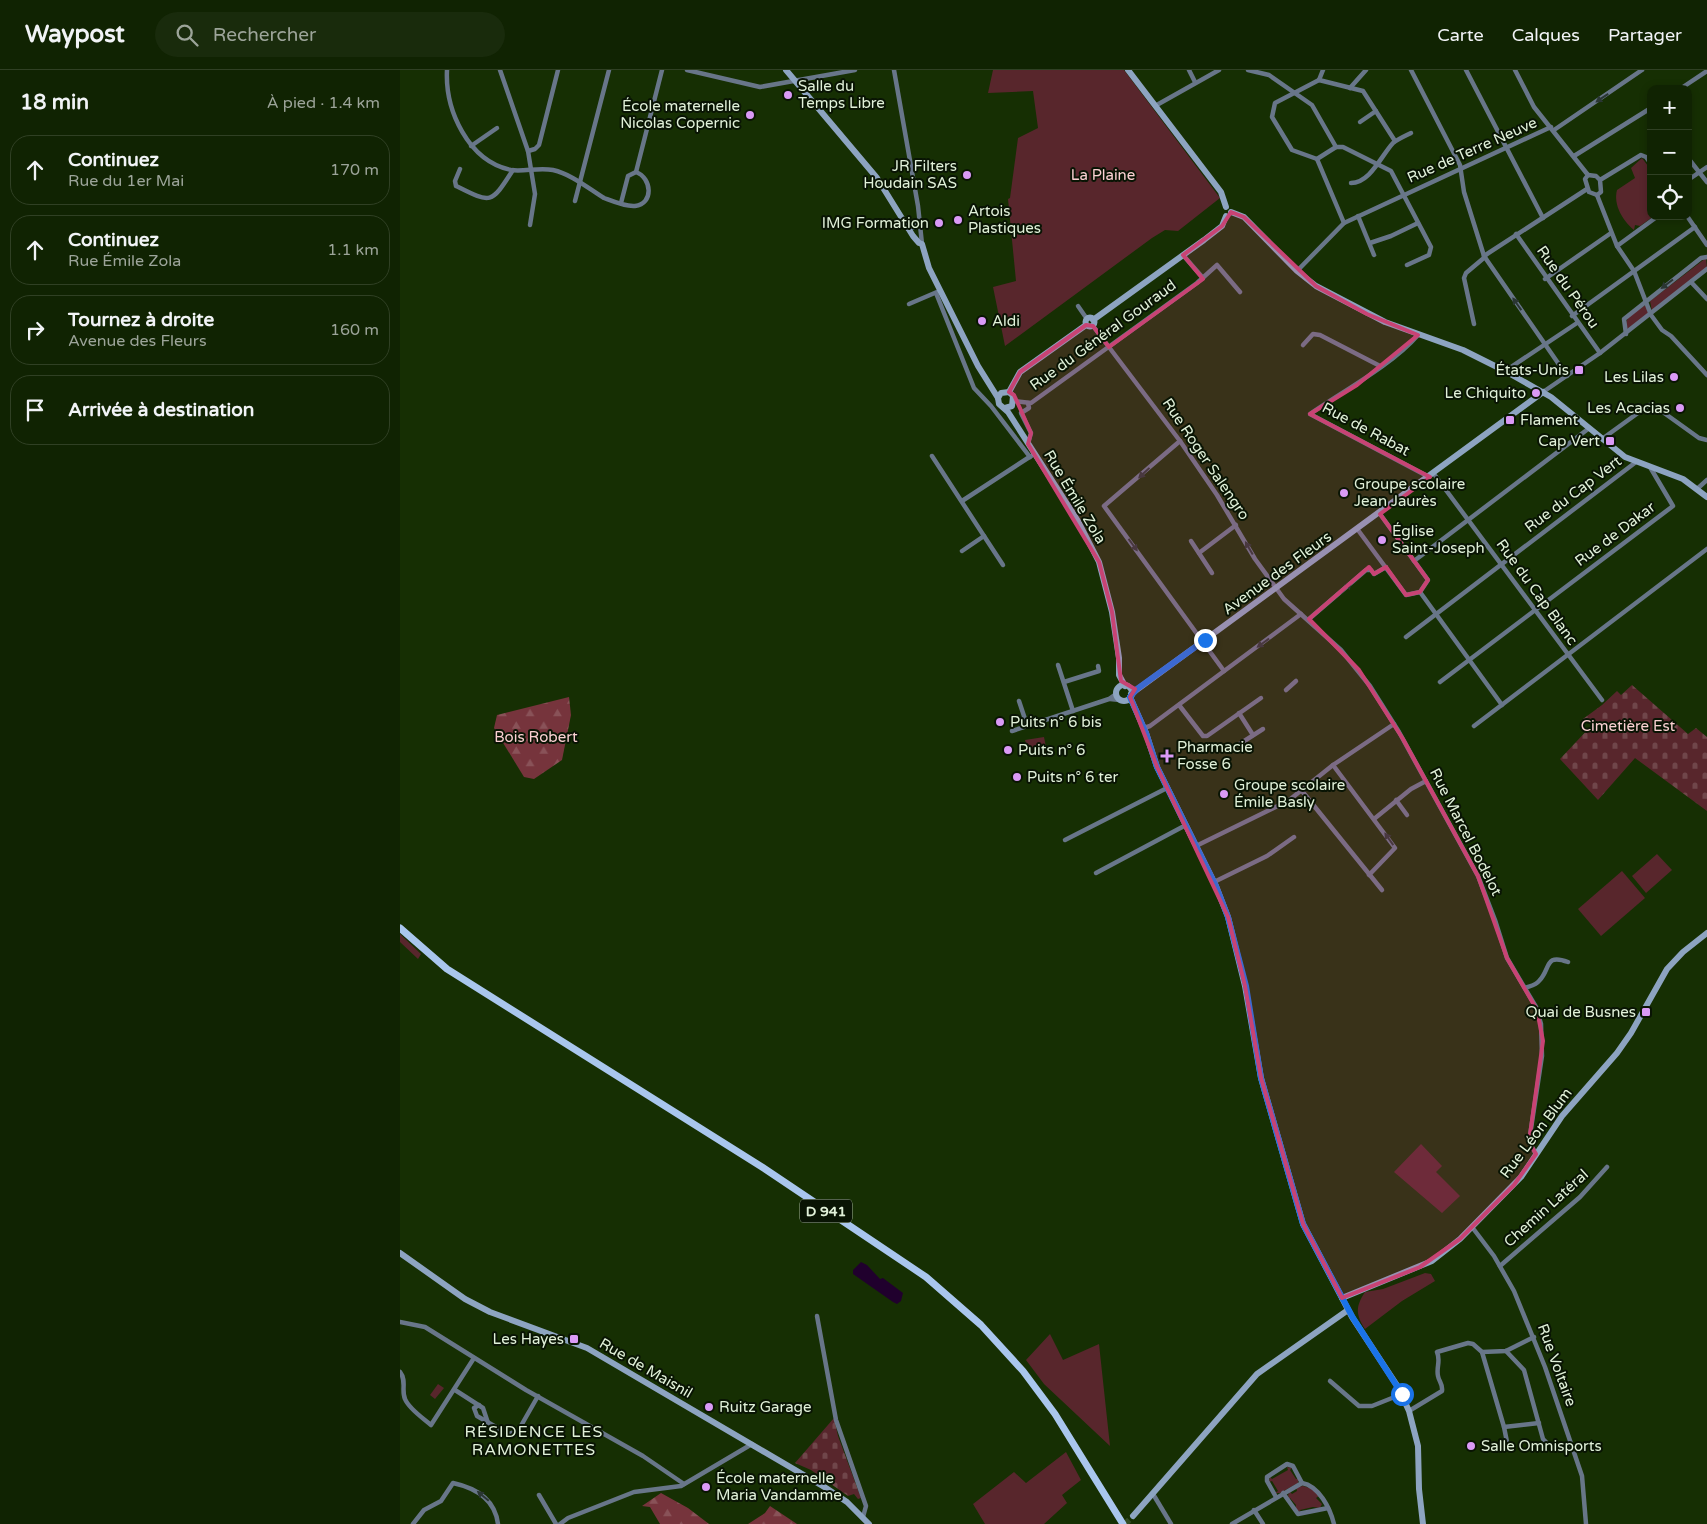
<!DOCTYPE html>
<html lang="fr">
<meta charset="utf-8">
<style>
:root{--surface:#102302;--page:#192b0c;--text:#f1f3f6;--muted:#9ca499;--line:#304024}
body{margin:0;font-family:"Varela Round",sans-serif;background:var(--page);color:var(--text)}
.controls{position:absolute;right:15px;top:15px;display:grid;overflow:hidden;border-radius:10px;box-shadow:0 2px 8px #0003}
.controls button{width:45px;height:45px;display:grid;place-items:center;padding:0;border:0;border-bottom:1px solid var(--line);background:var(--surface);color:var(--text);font:25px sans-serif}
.stop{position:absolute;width:15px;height:15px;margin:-11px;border:4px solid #1a73e8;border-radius:50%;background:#fff}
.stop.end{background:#1a73e8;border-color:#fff;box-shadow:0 1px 5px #0008}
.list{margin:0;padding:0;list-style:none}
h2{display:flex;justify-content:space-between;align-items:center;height:65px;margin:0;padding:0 20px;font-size:21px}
h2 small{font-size:16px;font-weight:400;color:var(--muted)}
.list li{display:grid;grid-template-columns:32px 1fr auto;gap:15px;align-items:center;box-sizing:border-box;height:70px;margin:0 10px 10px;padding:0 10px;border:1px solid var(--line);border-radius:20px}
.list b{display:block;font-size:19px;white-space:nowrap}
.list p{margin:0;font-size:16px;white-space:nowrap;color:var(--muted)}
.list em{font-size:16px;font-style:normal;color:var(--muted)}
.icon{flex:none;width:28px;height:28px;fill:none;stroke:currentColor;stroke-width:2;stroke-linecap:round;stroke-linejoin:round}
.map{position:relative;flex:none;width:1307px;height:1454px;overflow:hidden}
header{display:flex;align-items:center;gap:30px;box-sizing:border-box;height:70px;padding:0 25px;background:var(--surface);border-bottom:1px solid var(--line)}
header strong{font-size:24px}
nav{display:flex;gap:28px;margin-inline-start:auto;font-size:18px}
.search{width:350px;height:45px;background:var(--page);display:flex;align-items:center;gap:12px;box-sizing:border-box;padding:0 18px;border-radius:28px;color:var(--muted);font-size:19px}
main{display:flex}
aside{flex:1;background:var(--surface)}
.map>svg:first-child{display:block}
.green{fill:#58262c}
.forest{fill:url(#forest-firs)}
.cemetery{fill:url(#cemetery-stones)}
.water{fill:#20002d}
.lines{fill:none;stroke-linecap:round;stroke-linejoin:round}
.secondary-tunnel{stroke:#344c23;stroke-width:6;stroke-dasharray:6 3;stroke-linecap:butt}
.street{stroke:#687689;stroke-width:4.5}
.secondary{stroke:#8da4c1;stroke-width:6}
.primary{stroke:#a9c6ed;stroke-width:7}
.oneway{fill:#2a3633}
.route{stroke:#1a73e8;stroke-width:6}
.marked{fill:#c84374;fill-opacity:0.2;stroke:#c84374;stroke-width:4;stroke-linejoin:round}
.poi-dot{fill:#da9af6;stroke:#091404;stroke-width:2}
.labels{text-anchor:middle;stroke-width:4;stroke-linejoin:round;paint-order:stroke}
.shield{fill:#091404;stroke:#a0af99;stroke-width:1}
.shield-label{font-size:14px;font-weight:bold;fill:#e1f1d9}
.poi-label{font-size:15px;fill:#e1f1d9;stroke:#091404;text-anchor:start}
.street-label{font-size:15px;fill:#e1f1d9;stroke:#091404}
.park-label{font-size:15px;fill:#fbd0d2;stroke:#091404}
.neighbourhood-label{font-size:16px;letter-spacing:1px;fill:#e1f1d9;stroke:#091404}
</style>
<header>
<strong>Waypost</strong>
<div class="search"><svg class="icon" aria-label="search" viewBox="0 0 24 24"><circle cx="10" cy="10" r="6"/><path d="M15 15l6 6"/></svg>Rechercher</div>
<nav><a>Carte</a><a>Calques</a><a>Partager</a></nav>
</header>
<main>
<aside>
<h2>18 min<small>À pied · 1.4 km</small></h2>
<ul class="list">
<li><svg class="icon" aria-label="ahead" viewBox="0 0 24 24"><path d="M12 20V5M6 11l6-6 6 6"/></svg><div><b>Continuez</b><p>Rue du 1er Mai</p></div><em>170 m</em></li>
<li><svg class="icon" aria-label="ahead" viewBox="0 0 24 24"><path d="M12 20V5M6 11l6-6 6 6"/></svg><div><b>Continuez</b><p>Rue Émile Zola</p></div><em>1.1 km</em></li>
<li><svg class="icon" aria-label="right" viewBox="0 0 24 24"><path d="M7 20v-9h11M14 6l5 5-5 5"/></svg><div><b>Tournez à droite</b><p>Avenue des Fleurs</p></div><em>160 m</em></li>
<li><svg class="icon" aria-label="arrive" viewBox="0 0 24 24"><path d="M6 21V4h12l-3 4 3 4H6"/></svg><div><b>Arrivée à destination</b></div></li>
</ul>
</aside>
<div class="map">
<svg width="1307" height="1454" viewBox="0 0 1307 1454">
<defs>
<pattern id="forest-firs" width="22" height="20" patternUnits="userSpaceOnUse" patternTransform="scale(1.25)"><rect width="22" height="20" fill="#76343c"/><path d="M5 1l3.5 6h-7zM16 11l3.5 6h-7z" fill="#895258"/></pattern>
<pattern id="cemetery-stones" width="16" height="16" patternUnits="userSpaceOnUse" patternTransform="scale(1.25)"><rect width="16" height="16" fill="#58262c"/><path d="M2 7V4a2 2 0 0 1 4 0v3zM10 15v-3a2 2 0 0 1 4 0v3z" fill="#70464a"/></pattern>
</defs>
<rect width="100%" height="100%" fill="#162f03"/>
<!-- green -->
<g class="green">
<polygon points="593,0 724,0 820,128 778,161 765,160 752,168 605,276 593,217 616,211 608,129 610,128 618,68 638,58 633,21 588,23"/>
<path d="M1242 88 1251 100V146H1254L1240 156 1235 155 1234 160C1223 151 1213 135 1217 120L1235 108 1231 98Z"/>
<polygon points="1306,188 1307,198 1252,241 1250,231"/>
<path d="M1244 236H1246L1249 245 1227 259C1223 247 1234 243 1244 236Z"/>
<polygon points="644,667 647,682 629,684 625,670"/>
<polygon points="1257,784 1272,800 1246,823 1232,806"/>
<polygon points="1222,801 1245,828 1201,866 1178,839"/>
<polygon points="0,864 21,884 18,889 0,872"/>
<polygon points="1021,1074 1042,1096 1036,1102 1060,1126 1042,1143 994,1102"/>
<path d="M1025 1203 1031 1204 1035 1211 1002 1231 965 1259C956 1245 955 1237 965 1222L983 1219Z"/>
<polygon points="650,1264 663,1290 699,1274 710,1376 644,1314 626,1290"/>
<polygon points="38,1314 44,1318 35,1329 30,1325"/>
<polygon points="666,1382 681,1410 662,1425 667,1433 644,1454 585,1454 573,1434 614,1402 626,1413"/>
<polygon points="887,1397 892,1398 890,1400 896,1409 899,1408 898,1413 880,1423 875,1423 878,1421 872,1411 869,1412 870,1407 872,1409 888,1400"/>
<polygon points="903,1416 913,1419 919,1426 916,1428 922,1434 920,1438 913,1437 900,1440 901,1442 895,1440 896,1435 890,1428 889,1429 888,1425 890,1422 892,1424 897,1421 896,1417"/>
</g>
<!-- forest -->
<g class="forest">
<polygon points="169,627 171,645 162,690 134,709 124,707 94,658 97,645"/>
<polygon points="261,1423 288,1438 309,1454 260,1454 250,1437 242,1436"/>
<polygon points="370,1436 397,1454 348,1454 365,1443"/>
</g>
<!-- cemetery -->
<g class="cemetery">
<polygon points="1232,615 1288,664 1296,658 1307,667 1307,741 1235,688 1198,730 1160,689 1192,655 1183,649 1202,635 1217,621 1221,625"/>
<polygon points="434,1348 438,1366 461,1428 458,1429 454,1424 448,1426 411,1400 395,1393"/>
</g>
<!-- water -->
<polygon class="water" points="461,1192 467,1195 480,1209 483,1208 503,1223 501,1231 497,1234 493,1232 453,1204 453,1200"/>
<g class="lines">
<!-- secondary-tunnel -->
<polyline class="secondary-tunnel" points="725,1454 733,1446"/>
<!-- street -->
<g class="street">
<path d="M47 0C45 40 68 91 111 100 124 102 139 97 153 100 171 104 188 118 204 128 212 131 226 137 235 136 254 134 252 108 236 102L228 106 221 133"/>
<polyline points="100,0 128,81 135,124 130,155"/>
<polyline points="287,0 360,17 455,0"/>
<polyline points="494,0 518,136 522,174"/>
<polyline points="789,0 795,12"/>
<polyline points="848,0 869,5 912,35 936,77 943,77 991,101 1031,177 1029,185 1007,195"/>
<polyline points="1011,0 1060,95 1064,122 1084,186 1167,306"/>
<polyline points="1066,0 1143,148"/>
<polyline points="1115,0 1134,37 1188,105"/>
<polyline points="919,10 875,33 872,47 892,80 917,89 936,77"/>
<polyline points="919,10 963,21 995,71"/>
<polyline points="919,10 923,0"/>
<polyline points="950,18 966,0"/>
<polyline points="1280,19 1307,1"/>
<polyline points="755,36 819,0"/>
<polyline points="960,52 976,41"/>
<polyline points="1154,60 1242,0"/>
<polyline points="71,76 97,58"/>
<polyline points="128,81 135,79 139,75 158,0"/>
<polyline points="1174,86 1251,38"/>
<polyline points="1288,88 1307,112"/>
<polyline points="917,89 944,153"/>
<path d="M60 99 55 111 56 116C92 134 91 134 113 100"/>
<polyline points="236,102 262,0"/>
<polyline points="1200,110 1196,106 1188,105 1185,109 1189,122 1197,125 1201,122 1200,110 1241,85 1246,87 1251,94"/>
<polyline points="1288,110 1307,97"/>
<path d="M951 113C970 113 981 86 993 73 998 69 1005 66 1011 63"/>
<polyline points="1197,125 1217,176 1234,201 1251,245 1262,260 1271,266 1307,305"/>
<polyline points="175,131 209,0"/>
<polyline points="958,146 974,185"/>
<polyline points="1287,146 1307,175"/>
<polyline points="1116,164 1200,283"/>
<polyline points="970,173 991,166 1018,153"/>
<polyline points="1217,176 1258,146"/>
<polyline points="783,185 803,208"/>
<polyline points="1084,186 1187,119"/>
<polyline points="897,201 944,153 1151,57"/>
<polyline points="1145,209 1211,163"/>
<polyline points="1291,212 1307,229"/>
<polyline points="536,223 574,318 591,336 630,387"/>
<polyline points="509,234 537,222"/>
<polyline points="678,236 687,249"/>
<polyline points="1172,246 1295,157"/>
<polyline points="1074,254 1064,208 1066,203 1085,187"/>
<polyline points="693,256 780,371 817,425 855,489 884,529 941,580 970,616 999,662 1078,806 1095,850 1107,888 1136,937 1141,954 1142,986 1129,1072 1136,1084"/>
<polyline points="1226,264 1224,249 1301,188 1307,187"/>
<path d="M1018 265C992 295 943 321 910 344L1029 407"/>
<polyline points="903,275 913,264 920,265 980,296"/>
<polyline points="1105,301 1177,253"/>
<polyline points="1143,322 1200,283 1307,199"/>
<polyline points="614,331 631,333 797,213 817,195 840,222"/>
<polyline points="1202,369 1249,335 1253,335 1299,368 1307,370"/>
<polyline points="780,371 704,436 824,601"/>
<polyline points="628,374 631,363 621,343 629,338 628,333"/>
<polyline points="532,386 584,466 562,481"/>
<polyline points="1034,404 1202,630"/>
<polyline points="1297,419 1307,410"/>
<polyline points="562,431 631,386"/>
<polyline points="958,460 1006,525 1020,522 1028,510 980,444"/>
<polyline points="584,466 603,495"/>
<polyline points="791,471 812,503"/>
<polyline points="799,483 836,455"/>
<polyline points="1014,491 1188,359"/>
<polyline points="1020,522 1102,635"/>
<polyline points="909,549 966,500 971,500 974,504 986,497"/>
<polyline points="1006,567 1236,392"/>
<polyline points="658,595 673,641"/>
<polyline points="664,612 699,601 698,596"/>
<polyline points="1040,612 1273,436 1250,397"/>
<polyline points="886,620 896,611"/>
<polyline points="710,629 720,630"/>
<polyline points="619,631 627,655"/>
<polyline points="779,635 803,666 807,666 861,628"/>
<polyline points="839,643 853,665"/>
<polyline points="1074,656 1307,479"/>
<polyline points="744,658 750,656 901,544"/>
<polyline points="612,661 709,629 716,624"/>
<polyline points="838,675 863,659"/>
<polyline points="933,695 995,778 969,805"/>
<polyline points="902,721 982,820"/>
<polyline points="996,730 1007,745"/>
<polyline points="974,749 1011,719 1026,711"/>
<polyline points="665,770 767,718"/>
<polyline points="796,776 888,731 933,695 994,654"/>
<polyline points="696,803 786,755"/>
<polyline points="814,812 867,786 894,767"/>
<path d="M1125 918C1130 916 1136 915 1139 911 1151 899 1144 883 1168 892"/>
<polyline points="1072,1157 1094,1186 1114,1221 1145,1297 1182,1406 1186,1454"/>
<polyline points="1100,1196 1180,1127 1207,1097"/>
<polyline points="417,1246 436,1350 466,1436 463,1447"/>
<polyline points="0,1252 25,1257 126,1320 243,1386 284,1414"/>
<polyline points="1106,1281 1124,1300 1143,1369 1146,1372"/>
<polyline points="1082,1282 1104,1357 1108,1377"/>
<path d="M0 1302C7 1311 1 1320 5 1329 9 1339 23 1348 31 1355L74 1288"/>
<polyline points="930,1311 959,1336 972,1336 1002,1324"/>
<polyline points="55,1320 83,1338 88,1353"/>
<polyline points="79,1335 74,1338 77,1346 108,1364 118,1361 138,1326"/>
<path d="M1009 1341 1042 1321C1043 1314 1039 1312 1038 1306 1036 1297 1041 1291 1037 1282L1068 1273 1073 1274 1082 1282 1106 1281 1134 1267"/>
<polyline points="1104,1357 1139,1353"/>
<polyline points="883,1423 898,1444 928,1438"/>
<polyline points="753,1424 771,1454"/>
<polyline points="139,1425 156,1454"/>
<polyline points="876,1427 867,1411 867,1407 887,1394 893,1396 902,1413"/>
<polyline points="854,1440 863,1454"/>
<path d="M13 1454 24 1440 41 1431 53 1413C76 1418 95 1429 98 1454"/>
<polyline points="160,1454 168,1448 234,1422 281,1416 352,1374"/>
<path d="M832 1454 902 1413C919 1416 930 1438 934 1454"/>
</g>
<!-- secondary -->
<g class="secondary">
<polyline points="386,0 477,108 513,166 519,173 522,174 529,198 578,296 598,328"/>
<polyline points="728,0 821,122 826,137"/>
<polyline points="831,142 844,147 897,201 916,216 985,252 1063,280 1105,301 1151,327 1225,387 1283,409 1307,427"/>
<polyline points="508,158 517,156 520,153"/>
<circle cx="690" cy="252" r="4.5"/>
<polyline points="693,250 804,170 822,156 826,146"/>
<polyline points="609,322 620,302 686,255"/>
<polyline points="605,338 612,336 613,326 609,322 601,323 598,328 599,334 608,342 678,451 699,492 712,542 719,588 719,605 725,616"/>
<circle cx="724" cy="623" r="8"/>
<polyline points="731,624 1143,322"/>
<polyline points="730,627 746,663 757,697 816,816 828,847 845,916 861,1008 903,1154 952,1247 998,1317 1009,1341 1018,1376 1019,1419 1023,1454"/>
<polyline points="0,1183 65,1229 90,1242 187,1278 426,1418 447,1432 469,1454"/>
<polyline points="942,1228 1032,1191 1060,1169 1121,1107 1162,1046 1217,983 1231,963 1267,899 1283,882 1307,863"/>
<polyline points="733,1446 857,1304 948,1240"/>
</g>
<!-- primary -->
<polyline class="primary" points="0,858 47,899 362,1097 526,1207 581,1255 623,1301 655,1344 723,1454"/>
</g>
<!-- one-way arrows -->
<defs><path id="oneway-solid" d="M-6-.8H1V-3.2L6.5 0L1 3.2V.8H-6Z" transform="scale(1.25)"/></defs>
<g class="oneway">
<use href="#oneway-solid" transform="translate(1202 28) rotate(146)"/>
<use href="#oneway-solid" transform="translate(1267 214) rotate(143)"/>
<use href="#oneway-solid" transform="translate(1117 234) rotate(-125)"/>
<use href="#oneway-solid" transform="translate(744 403) rotate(137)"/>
<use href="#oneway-solid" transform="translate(733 475) rotate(54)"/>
<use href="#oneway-solid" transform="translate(849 478) rotate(-120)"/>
<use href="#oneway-solid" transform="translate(946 518) rotate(-42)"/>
<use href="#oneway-solid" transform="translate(863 573) rotate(144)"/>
<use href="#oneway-solid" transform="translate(989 769) rotate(-125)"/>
<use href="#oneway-solid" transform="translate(83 1426) rotate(-140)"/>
</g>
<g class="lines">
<!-- route -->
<polyline class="route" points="805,570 737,619 730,627 746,663 757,697 816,816 828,847 846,916 861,1008 903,1154 953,1248 1002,1324"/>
</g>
<!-- marked area -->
<path class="marked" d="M831 142 844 147 916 216 967 244 1018 265 957 315 910 344 1030 407 980 444 1028 510 1020 522 1006 525 986 497 974 504 969 497 909 549 959 600 1003 669 1078 806 1107 888 1137 940 1143 971 1129 1072 1136 1084 1114 1115 1060 1169 1020 1197 942 1228 903 1154 861 1008 845 916 828 847 757 697 730 627 735 619 721 611 712 542 699 492 628 374 631 363 614 325 609 322 620 302 686 255 693 256 709 277 803 209 783 185 822 156Z"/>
<!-- markers -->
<g class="poi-dot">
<circle cx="388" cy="25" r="5"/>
<circle cx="350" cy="45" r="5"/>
<circle cx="567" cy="105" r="5"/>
<circle cx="558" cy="150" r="5"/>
<circle cx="539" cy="153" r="5"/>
<circle cx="582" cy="251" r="5"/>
<rect x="1174" y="295" width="10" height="10" rx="2.5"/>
<circle cx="1274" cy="307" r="5"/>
<circle cx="1136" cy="323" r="5"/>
<circle cx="1280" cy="338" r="5"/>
<rect x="1105" y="345" width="10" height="10" rx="2.5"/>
<rect x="1205" y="366" width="10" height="10" rx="2.5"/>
<circle cx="944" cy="423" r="5"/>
<circle cx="982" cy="470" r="5"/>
<circle cx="600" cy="652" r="5"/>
<circle cx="608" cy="680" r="5"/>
<path d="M764.5 678.5h5v5h5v5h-5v5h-5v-5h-5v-5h5z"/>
<circle cx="617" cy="707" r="5"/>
<circle cx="824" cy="724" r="5"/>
<rect x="1241" y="937" width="10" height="10" rx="2.5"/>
<rect x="169" y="1264" width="10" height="10" rx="2.5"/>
<circle cx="309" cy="1337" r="5"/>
<circle cx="1071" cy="1376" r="5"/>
<circle cx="306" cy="1417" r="5"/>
</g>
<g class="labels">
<!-- shield labels -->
<rect class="shield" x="400" y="1129.5" width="52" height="23" rx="4"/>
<g class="shield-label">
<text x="426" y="1146">D 941</text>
</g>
<!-- poi labels -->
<g class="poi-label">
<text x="398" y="21">Salle du<tspan x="398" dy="17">Temps Libre</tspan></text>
<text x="340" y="41" text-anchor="end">École maternelle<tspan x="340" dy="17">Nicolas Copernic</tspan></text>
<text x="557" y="101" text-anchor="end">JR Filters<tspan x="557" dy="17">Houdain SAS</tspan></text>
<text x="568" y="146">Artois<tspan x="568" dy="17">Plastiques</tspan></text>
<text x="529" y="158" text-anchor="end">IMG Formation</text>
<text x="592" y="256">Aldi</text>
<text x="1169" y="305" text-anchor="end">États-Unis</text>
<text x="1264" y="312" text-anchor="end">Les Lilas</text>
<text x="1126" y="328" text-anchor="end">Le Chiquito</text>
<text x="1270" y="343" text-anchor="end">Les Acacias</text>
<text x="1120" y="355">Flament</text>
<text x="1200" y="376" text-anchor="end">Cap Vert</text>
<text x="954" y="419">Groupe scolaire<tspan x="954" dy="17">Jean Jaurès</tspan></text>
<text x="992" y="466">Église<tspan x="992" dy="17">Saint-Joseph</tspan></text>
<text x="610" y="657">Puits n° 6 bis</text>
<text x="777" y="682">Pharmacie<tspan x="777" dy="17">Fosse 6</tspan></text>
<text x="618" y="685">Puits n° 6</text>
<text x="627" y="712">Puits n° 6 ter</text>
<text x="834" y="720">Groupe scolaire<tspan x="834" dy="17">Émile Basly</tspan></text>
<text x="1236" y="947" text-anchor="end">Quai de Busnes</text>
<text x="164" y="1274" text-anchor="end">Les Hayes</text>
<text x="319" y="1342">Ruitz Garage</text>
<text x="1081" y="1381">Salle Omnisports</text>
<text x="316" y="1413">École maternelle<tspan x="316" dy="17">Maria Vandamme</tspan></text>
</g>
<!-- street labels -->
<g class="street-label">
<text transform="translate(1072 80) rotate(-24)" y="5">Rue de Terre Neuve</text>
<text transform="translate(1168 217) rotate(55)" y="5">Rue du Pérou</text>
<text transform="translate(703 265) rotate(-36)" y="5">Rue du Général Gouraud</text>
<text transform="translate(966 359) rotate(28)" y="5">Rue de Rabat</text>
<text transform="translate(806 389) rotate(56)" y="5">Rue Roger Salengro</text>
<text transform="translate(1173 424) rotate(-37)" y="5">Rue du Cap Vert</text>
<text transform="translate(675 427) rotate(59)" y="5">Rue Émile Zola</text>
<text transform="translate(1215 464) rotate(-37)" y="5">Rue de Dakar</text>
<text transform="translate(877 503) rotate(-36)" y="5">Avenue des Fleurs</text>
<text transform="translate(1137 522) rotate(54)" y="5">Rue du Cap Blanc</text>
<text transform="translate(1066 762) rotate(63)" y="5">Rue Marcel Bodelot</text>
<text transform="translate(1136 1063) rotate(-53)" y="5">Rue Léon Blum</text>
<text transform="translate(1146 1138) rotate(-42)" y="5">Chemin Latéral</text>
<text transform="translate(1157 1295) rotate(70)" y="5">Rue Voltaire</text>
<text transform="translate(246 1298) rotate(30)" y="5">Rue de Maisnil</text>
</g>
<!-- park labels -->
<g class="park-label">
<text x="703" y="110">La Plaine</text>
<text x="1228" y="661">Cimetière Est</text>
<text x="136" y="672">Bois Robert</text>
</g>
<!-- neighbourhood labels -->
<g class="neighbourhood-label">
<text x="134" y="1367">RÉSIDENCE LES<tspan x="134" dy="18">RAMONETTES</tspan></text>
</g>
</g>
</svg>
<div class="controls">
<button>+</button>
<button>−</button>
<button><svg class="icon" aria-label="locate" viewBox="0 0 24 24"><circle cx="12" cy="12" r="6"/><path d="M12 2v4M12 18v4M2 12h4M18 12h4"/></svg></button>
</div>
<div class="stop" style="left:1002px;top:1324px"></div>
<div class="stop end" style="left:805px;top:570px"></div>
</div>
</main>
